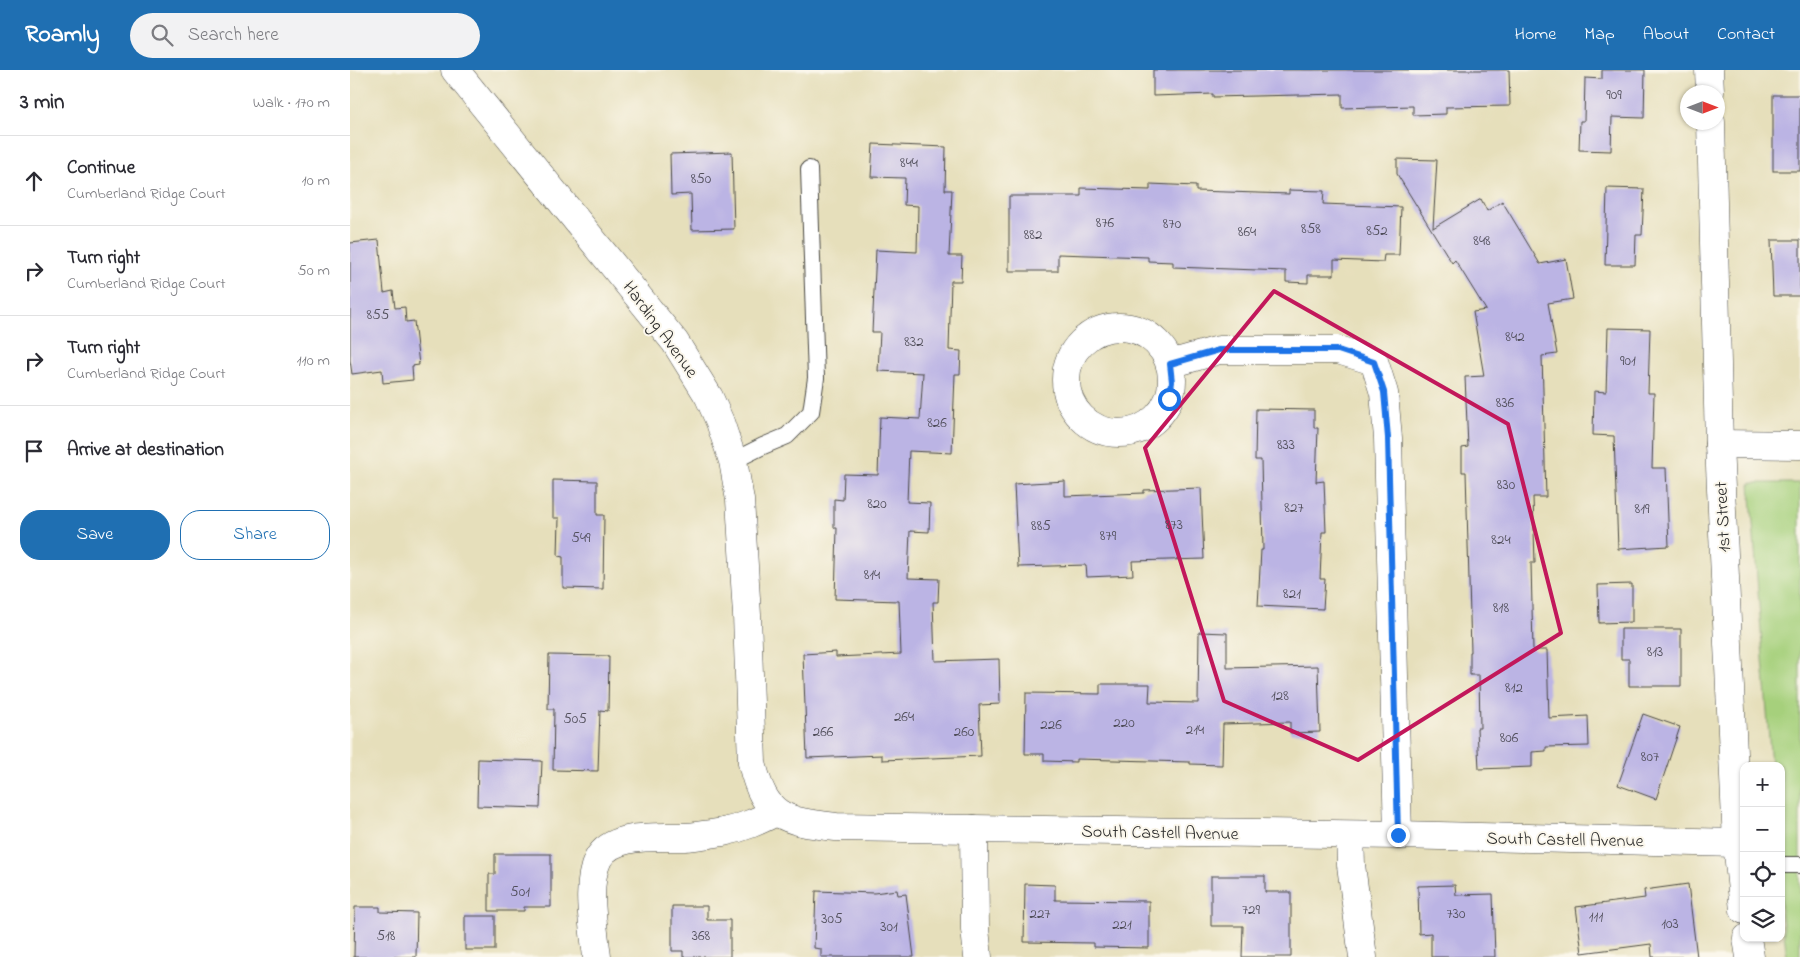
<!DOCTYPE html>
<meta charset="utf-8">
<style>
:root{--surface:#fff;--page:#f2f2f3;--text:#2b2b33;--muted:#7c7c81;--line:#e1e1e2;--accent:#1f6fb2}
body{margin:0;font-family:"Indie Flower",sans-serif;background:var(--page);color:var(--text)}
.controls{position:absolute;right:15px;bottom:15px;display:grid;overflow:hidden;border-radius:10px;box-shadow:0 1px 4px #0004}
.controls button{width:45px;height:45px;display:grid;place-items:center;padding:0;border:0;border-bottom:1px solid var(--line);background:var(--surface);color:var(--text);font:25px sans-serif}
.compass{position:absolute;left:1330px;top:15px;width:45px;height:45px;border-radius:50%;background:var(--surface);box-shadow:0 1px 4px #0004;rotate:90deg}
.stop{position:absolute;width:15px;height:15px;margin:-11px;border:4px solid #1a73e8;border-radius:50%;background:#fff}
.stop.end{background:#1a73e8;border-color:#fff;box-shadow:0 1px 5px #0008}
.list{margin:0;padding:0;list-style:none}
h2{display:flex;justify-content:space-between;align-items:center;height:65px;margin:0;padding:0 20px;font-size:21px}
h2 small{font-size:16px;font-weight:400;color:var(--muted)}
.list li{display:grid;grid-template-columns:32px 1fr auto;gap:15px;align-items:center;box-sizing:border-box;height:90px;padding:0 20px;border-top:1px solid var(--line)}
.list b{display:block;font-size:19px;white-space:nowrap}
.list p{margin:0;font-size:16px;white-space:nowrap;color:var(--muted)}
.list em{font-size:16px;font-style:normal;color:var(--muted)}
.actions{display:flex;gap:10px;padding:15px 20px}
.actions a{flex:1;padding:11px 0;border:1px solid var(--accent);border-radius:20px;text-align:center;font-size:18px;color:var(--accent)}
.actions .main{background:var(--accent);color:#fff}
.icon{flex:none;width:28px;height:28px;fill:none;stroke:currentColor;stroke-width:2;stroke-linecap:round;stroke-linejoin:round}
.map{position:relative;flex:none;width:1450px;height:887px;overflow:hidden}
header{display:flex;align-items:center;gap:30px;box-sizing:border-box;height:70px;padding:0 25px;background:var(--accent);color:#fff}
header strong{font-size:24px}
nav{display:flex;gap:28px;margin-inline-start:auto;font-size:18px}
.search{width:350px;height:45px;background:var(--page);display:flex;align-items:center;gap:12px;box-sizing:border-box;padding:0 18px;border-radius:28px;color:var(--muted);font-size:19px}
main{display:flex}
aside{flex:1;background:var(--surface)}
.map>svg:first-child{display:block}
.green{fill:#a6d07b;stroke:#687e53}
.building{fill:#bbb4e4}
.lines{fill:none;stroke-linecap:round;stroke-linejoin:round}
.lane-casing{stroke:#474641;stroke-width:18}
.street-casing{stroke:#474641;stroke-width:29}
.secondary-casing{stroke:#474641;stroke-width:29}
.lane{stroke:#fff;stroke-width:16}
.street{stroke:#fff;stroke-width:28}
.secondary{stroke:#fff;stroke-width:28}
.route{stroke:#1a73e8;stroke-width:6}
.marked{fill:none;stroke:#c2185b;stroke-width:4;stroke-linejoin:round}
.labels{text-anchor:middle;stroke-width:4;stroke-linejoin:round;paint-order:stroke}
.number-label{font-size:15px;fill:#4f4d59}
.street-label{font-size:18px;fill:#2b2b2b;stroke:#fbf7ec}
</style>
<header>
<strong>Roamly</strong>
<div class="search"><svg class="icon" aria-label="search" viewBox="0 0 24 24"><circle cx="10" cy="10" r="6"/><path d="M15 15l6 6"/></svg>Search here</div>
<nav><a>Home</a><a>Map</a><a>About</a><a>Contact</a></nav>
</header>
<main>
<aside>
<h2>3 min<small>Walk · 170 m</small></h2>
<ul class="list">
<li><svg class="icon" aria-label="ahead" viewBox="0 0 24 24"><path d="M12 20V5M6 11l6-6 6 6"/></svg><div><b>Continue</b><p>Cumberland Ridge Court</p></div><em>10 m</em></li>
<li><svg class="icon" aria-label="right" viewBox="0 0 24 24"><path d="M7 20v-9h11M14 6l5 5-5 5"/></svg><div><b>Turn right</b><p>Cumberland Ridge Court</p></div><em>50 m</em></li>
<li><svg class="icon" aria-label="right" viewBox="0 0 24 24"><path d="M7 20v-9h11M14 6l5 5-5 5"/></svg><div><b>Turn right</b><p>Cumberland Ridge Court</p></div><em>110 m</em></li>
<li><svg class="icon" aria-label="arrive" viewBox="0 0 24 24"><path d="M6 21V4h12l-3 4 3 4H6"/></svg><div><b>Arrive at destination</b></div></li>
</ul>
<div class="actions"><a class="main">Save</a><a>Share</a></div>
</aside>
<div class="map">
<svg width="1450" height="887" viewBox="0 0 1450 887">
<rect width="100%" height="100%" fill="#fbf7ec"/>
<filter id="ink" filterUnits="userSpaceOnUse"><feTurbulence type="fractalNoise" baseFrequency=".02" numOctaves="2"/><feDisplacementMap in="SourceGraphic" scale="10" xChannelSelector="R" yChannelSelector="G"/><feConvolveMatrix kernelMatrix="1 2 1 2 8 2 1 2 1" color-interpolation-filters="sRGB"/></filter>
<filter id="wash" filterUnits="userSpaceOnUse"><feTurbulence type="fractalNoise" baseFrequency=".0096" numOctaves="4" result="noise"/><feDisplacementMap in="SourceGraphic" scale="20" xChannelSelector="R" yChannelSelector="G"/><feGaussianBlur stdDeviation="1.12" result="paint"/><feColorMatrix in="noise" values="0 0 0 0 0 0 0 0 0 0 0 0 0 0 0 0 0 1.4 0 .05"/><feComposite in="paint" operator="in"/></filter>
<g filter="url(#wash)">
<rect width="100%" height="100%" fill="#e6dfbb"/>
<!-- green -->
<polygon class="green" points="1400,413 1450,413 1450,887 1437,887 1431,840 1431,696 1421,696"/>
<g id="blocks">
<!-- building -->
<g class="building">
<polygon points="803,0 1159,0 1160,36 1096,37 1096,44 1063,45 1063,36 992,38 992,24 863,27 863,24 803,26"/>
<polygon points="1252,0 1295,0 1294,48 1262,47 1261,81 1229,80 1230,51 1234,51 1235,8 1252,9"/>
<rect x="1423" y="25" width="27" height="76"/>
<polygon points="523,74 596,77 595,120 602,120 599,186 612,186 611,211 601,211 599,280 611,281 610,304 605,304 602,383 559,381 557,432 580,433 579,462 560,461 558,508 589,509 588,532 583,532 585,591 649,589 650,634 629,635 631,686 532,690 532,685 457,688 453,584 486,582 486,587 551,584 549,531 485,529 487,458 484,458 484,429 493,430 494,404 528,405 530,347 570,349 573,303 528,301 530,262 522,262 526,180 567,182 568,136 554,135 555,108 521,107"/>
<polygon points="382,82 384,159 342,160 341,124 321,125 320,84"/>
<polygon points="1047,89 1087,90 1083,158 1131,129 1137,141 1152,131 1190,194 1216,189 1223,229 1198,233 1207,284 1192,286 1196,427 1183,427 1185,493 1181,493 1183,580 1197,580 1199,648 1238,646 1239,676 1196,677 1196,681 1182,682 1182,697 1129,699 1127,658 1130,658 1129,605 1120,605 1120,582 1121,582 1116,402 1112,402 1112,378 1118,377 1115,307 1134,306 1123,242 1136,240 1105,190 1102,193 1047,104"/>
<polygon points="800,114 846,116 846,121 939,124 939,120 974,121 973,134 1051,137 1049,185 1034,185 1033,192 984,190 984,205 958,205 958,213 936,212 936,201 823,197 823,192 798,191 798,187 708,184 708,201 659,201 659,126 731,126 731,118 800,120"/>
<polygon points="1257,118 1294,119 1292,165 1286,165 1285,195 1255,195"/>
<polygon points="29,170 34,223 43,221 45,238 55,237 56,252 64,251 69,295 62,296 63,310 33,313 32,300 2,304 0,290 0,173"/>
<polygon points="1421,170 1450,170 1450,226 1423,226"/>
<polygon points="1258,258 1300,259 1298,323 1304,323 1302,398 1316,398 1319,476 1268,479 1264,366 1243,365 1244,321 1256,322"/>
<polygon points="906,339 964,340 964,358 968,358 966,412 974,411 976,462 972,462 970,509 975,509 973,539 908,536 911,480 913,480 911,390 905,390"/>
<polygon points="203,410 247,411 247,445 254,445 253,519 213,518 213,487 208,486 209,448 203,448"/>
<polygon points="715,411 715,426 794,423 794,420 851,418 854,489 782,491 783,505 737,507 736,495 668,497 664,414"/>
<polygon points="1282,514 1282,552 1249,553 1248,515"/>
<polygon points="1271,559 1331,559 1331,616 1279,616 1279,589 1271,589"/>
<polygon points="849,562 877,563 877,598 968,596 970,662 940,663 940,652 873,654 872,695 840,694 840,692 726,689 726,692 694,691 694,684 675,684 676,623 750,624 750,614 800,614 799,632 848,633"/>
<polygon points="199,585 259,586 258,641 250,640 248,701 203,700 204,639 198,639"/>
<polygon points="1293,644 1330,657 1306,729 1268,715"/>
<polygon points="128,689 192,691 190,738 127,736"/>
<polygon points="145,784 201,784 201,837 174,837 174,841 139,841 139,804 145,804"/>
<polygon points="861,806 915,806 915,822 941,822 941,887 892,887 893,856 861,856"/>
<polygon points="675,814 705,815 705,830 799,831 799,878 744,877 744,873 674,872"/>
<polygon points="1338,814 1347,887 1302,887 1301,874 1232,883 1226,837 1295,828 1294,820"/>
<polygon points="1105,815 1106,825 1143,824 1145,887 1081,887 1081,863 1069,864 1068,816"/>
<polygon points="547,820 548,825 556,824 564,887 471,887 471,879 464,878 466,821 524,823"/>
<polygon points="322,836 357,836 357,850 380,850 380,887 333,887 333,881 322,881"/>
<polygon points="5,837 30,837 30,842 67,843 66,887 4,887"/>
<rect x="115" y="846" width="30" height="34"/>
</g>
</g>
</g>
<g filter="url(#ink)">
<use href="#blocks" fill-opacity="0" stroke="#474641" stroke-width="1"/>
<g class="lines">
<!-- lane casing -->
<g class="lane-casing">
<g id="lane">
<polyline points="383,391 413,376 437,366 461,342 466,308 459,99"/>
<polyline points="1431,795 1450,795"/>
</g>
</g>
<!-- street casing -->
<g class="street-casing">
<g id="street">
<path d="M105 0 325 272 359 327 370 352 383 391 390 430 397 545 402 693C415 748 434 751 486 757L1048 765 1387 773"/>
<circle cx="769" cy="310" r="53"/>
<polyline points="820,294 869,280 988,280 1024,291 1034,323 1038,368 1048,765"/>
<polyline points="1369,374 1450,375"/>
<polyline points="624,759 625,859 628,887"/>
<polyline points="1000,765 1001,795 1013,887"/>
<path d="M247 887C244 859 235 815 248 789 262 762 309 768 335 767 348 766 361 764 373 762 393 758 408 751 426 742"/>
</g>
</g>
<!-- secondary casing -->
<g class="secondary-casing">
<g id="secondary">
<polyline points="1359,0 1360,22"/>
<polyline points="1361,52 1369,374 1387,773 1394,840"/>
<polyline points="1397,868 1400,887"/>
</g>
</g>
<!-- lane -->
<use href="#lane" class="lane"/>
<!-- street -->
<use href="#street" class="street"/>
<!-- secondary -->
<use href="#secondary" class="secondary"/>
</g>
</g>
<g class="lines" filter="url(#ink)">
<!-- route -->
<polyline class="route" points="819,329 822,312 820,294 869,280 988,280 1024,292 1034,322 1038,368 1048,765"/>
</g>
<!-- marked area -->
<path class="marked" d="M924 221 1158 354 1211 563 1008 690 874 631 795 378Z"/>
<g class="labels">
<!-- number labels -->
<g class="number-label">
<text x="1264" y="29">909</text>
<text x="559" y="97">844</text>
<text x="351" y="113">850</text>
<text x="755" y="157">876</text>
<text x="822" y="158">870</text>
<text x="961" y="163">858</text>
<text x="1027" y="165">852</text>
<text x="897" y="166">864</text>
<text x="683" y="169">882</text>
<text x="1132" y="175">848</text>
<text x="28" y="249">855</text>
<text x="1165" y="271">842</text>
<text x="564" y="276">832</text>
<text x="1278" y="295">901</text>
<text x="1155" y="337">836</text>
<text x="587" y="357">826</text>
<text x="936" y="379">833</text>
<text x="1156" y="419">830</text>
<text x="527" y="438">820</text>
<text x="944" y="442">827</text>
<text x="1292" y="443">819</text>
<text x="824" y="459">873</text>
<text x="691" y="460">885</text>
<text x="758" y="470">879</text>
<text x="231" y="472">549</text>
<text x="1151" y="474">824</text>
<text x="522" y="509">814</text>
<text x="942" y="528">821</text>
<text x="1151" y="542">818</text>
<text x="1305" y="586">813</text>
<text x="1164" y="622">812</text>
<text x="930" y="630">128</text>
<text x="554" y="651">264</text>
<text x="225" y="653">505</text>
<text x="774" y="657">220</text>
<text x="701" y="659">226</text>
<text x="845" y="664">214</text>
<text x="473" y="666">266</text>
<text x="614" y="666">260</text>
<text x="1159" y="672">806</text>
<text x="1300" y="691">807</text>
<text x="170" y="826">501</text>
<text x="901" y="844">729</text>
<text x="690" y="848">227</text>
<text x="1106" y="848">730</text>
<text x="1246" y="851">111</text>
<text x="482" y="853">305</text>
<text x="1320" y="858">103</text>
<text x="772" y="859">221</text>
<text x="539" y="861">301</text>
<text x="36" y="870">518</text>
<text x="351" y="870">368</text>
</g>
<!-- street labels -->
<g class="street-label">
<text transform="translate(311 259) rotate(54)" y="6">Harding Avenue</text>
<text transform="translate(1372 447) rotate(-93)" y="6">1st Street</text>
<text transform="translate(810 762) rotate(1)" y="6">South Castell Avenue</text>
<text transform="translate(1215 769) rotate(1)" y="6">South Castell Avenue</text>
</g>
</g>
</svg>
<div class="controls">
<button>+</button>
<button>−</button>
<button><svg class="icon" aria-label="locate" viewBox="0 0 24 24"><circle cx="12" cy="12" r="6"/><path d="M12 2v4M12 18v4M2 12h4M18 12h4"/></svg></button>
<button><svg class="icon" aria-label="layers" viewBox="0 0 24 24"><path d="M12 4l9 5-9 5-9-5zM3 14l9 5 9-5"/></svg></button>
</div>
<svg class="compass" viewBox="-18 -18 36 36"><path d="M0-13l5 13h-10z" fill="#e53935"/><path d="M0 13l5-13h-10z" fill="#7c7c81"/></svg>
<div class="stop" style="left:819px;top:329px"></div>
<div class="stop end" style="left:1048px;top:765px"></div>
</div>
</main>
